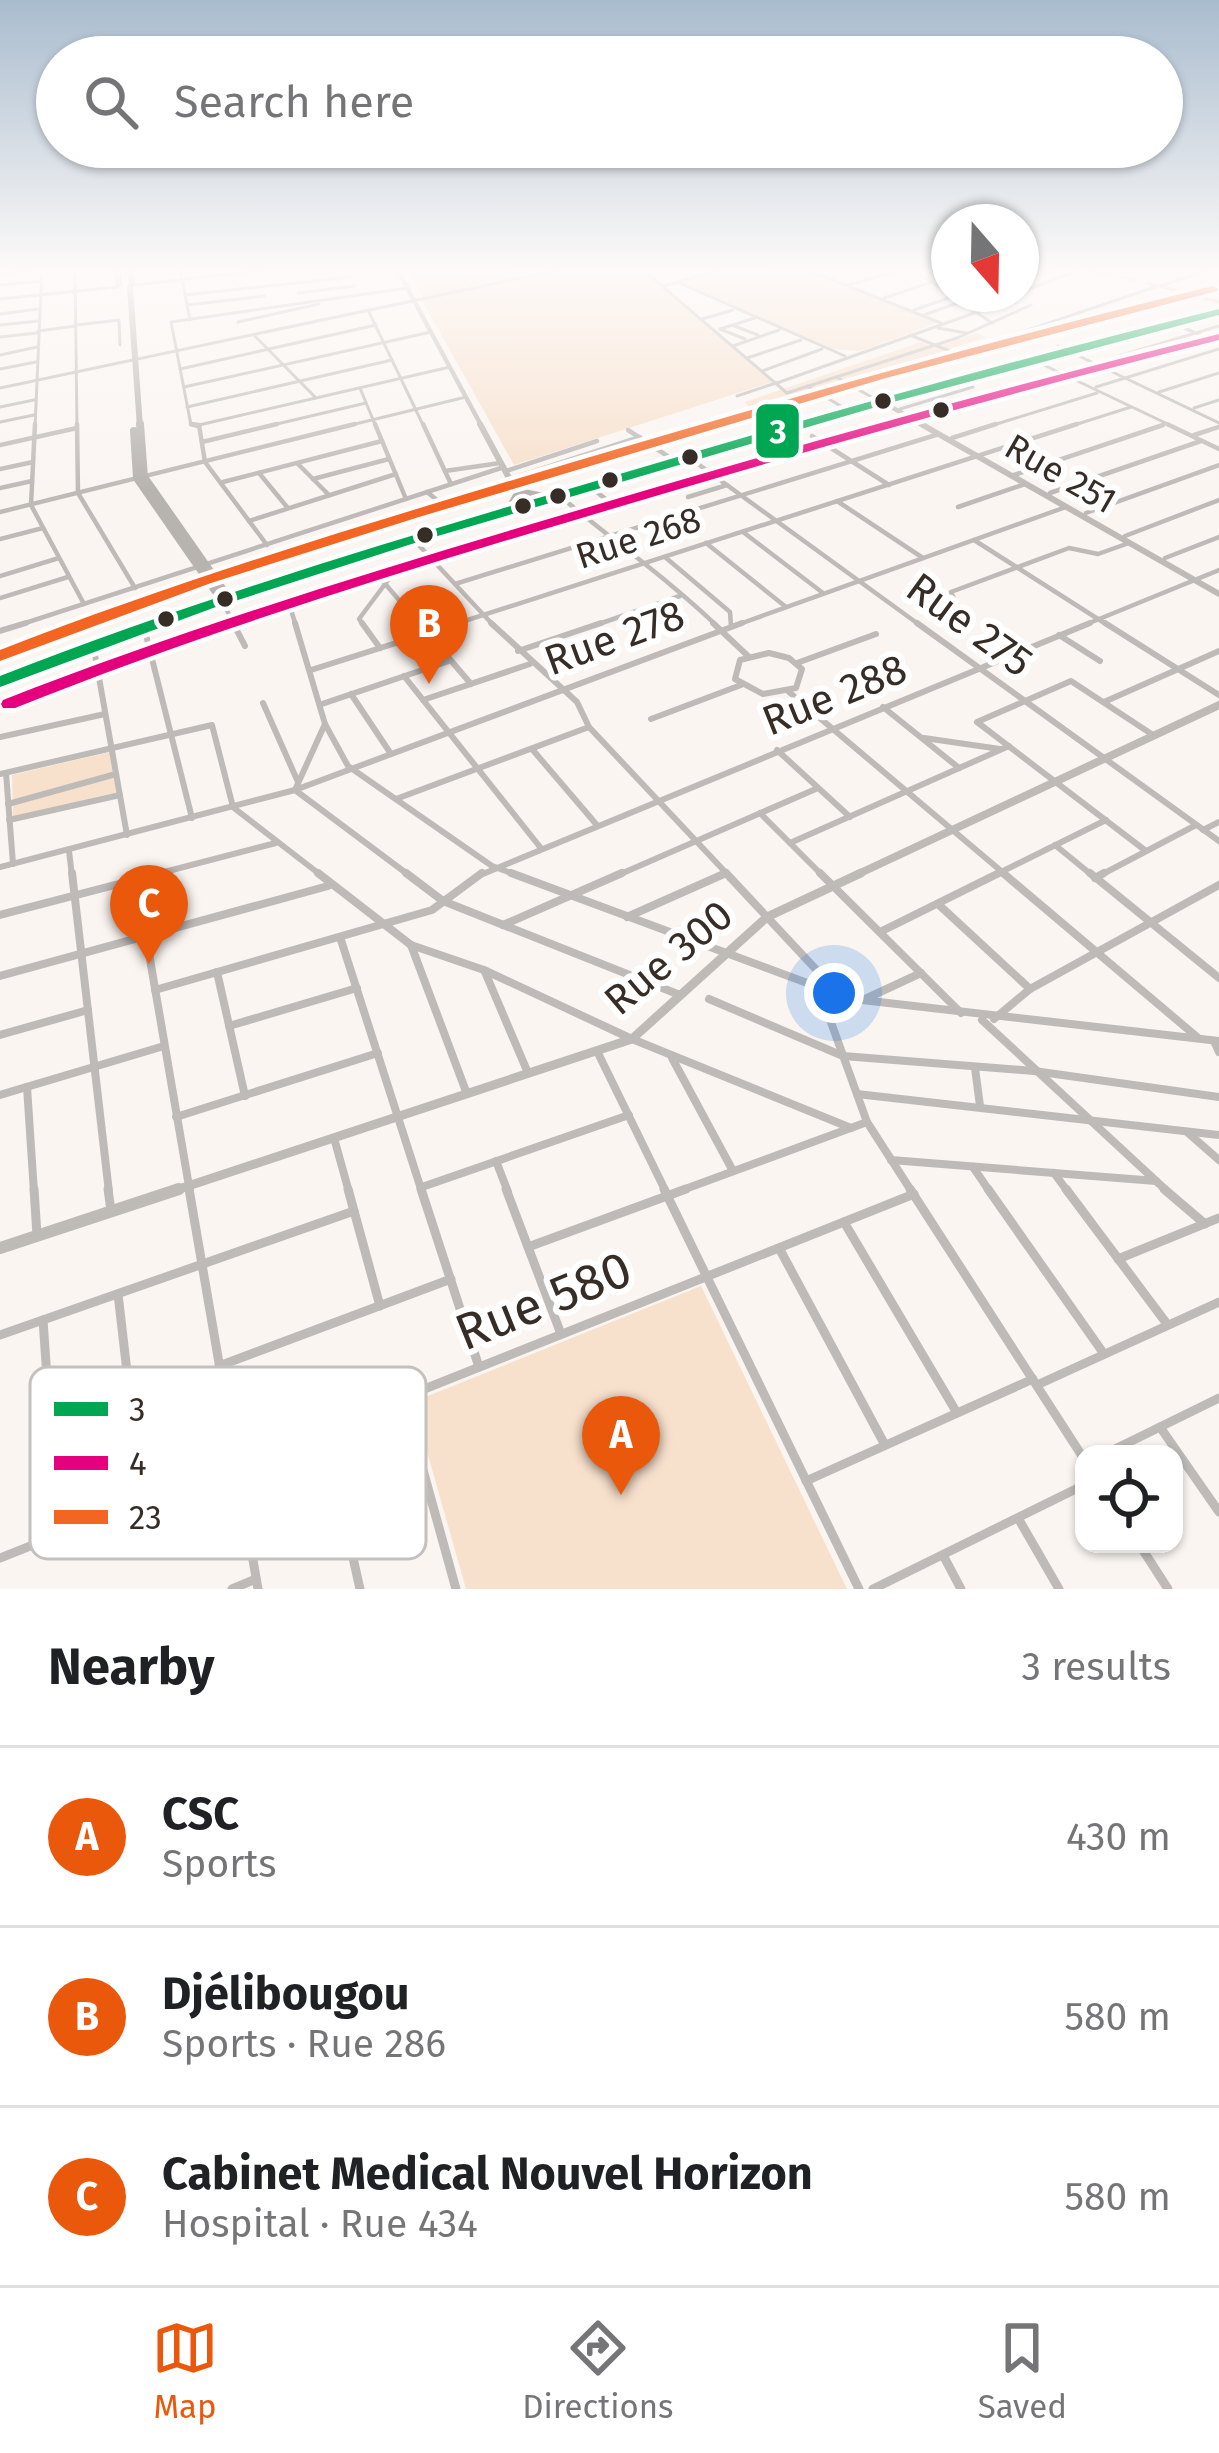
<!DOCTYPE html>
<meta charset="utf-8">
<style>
:root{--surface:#fff;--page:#f6f6f6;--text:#202124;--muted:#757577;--line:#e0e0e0;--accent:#ea580c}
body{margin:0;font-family:"Fira Sans",sans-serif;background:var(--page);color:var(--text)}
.controls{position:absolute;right:36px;bottom:36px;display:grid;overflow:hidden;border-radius:24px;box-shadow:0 3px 9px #0004}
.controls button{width:108px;height:108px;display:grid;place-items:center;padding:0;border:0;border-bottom:3px solid var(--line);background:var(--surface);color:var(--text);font:60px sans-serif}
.compass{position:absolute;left:931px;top:204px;width:108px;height:108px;border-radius:50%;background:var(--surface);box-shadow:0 3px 9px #0004;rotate:160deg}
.you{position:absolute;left:834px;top:993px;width:42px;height:42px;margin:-30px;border:9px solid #fff;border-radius:50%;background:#1a73e8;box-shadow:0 0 0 18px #1a73e833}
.badge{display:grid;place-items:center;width:78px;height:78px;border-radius:50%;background:var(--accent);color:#fff;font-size:39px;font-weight:700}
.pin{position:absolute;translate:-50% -99px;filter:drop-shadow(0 3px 6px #0008)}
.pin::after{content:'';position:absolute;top:63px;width:42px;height:36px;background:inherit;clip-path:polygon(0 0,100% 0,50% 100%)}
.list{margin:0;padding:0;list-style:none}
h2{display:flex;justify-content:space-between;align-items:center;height:156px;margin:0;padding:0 48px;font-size:51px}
h2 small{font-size:39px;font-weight:400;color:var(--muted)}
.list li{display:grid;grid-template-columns:78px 1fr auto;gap:36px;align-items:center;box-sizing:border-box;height:180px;padding:0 48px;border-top:3px solid var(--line)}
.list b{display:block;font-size:45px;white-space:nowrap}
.list p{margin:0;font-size:39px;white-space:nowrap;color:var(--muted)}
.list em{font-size:39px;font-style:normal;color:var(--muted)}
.icon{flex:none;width:66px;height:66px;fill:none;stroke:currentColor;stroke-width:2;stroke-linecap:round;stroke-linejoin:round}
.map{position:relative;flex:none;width:1219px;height:1589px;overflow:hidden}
.search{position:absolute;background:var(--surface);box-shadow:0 3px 9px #0004;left:36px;right:36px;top:36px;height:132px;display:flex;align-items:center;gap:30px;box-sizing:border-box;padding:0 42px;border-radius:66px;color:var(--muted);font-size:45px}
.sheet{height:696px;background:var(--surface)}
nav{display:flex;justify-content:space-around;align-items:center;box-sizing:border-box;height:168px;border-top:3px solid var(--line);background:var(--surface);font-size:33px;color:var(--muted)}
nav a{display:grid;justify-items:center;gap:6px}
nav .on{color:var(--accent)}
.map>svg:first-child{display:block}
.green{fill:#f7e0cc}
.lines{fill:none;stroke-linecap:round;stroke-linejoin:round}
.stream{stroke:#ecc7a6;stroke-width:3}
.street-far4{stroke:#bebab8;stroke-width:3}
.street-far3{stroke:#bebab8;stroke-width:4.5}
.street-far2{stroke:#bebab8;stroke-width:6}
.street-far1{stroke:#bebab8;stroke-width:8}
.street{stroke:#bebab8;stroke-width:9}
.secondary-far4{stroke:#bebab6;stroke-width:4.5}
.secondary-far3{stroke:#bebab6;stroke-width:6}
.secondary-far2{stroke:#bebab6;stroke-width:8}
.secondary-far1{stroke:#bebab6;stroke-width:9}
.secondary{stroke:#bebab6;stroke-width:12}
.primary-far2{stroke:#b7b3af;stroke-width:6}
.primary-far1{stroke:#b7b3af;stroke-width:8}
.primary{stroke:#b7b3af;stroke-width:9}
.bus-1-casing{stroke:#fff;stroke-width:9}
.bus-2-casing{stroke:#fff;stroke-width:9}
.bus-3-casing{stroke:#fff;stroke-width:9}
.bus-1{fill:#00a651;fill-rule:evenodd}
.bus-2{fill:#e5007d;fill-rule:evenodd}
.bus-3{fill:#f26522;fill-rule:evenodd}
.bus-dot{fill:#362d27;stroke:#fff;stroke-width:4.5}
.labels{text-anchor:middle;stroke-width:12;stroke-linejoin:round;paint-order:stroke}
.far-street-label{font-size:36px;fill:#362d27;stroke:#fff}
.street-label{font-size:42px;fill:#362d27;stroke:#fff}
.near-street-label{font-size:51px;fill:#362d27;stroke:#fff}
.key{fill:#fff;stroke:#c3c0be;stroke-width:3}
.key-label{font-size:33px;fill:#362d27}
.line-badge{stroke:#fff;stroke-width:4.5}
.badge-label{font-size:33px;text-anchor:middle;font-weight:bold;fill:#fff}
</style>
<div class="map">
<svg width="1219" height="1589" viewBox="0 0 1219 1589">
<rect width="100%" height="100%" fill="#faf5f1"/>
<!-- green -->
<g class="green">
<polygon points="408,269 545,269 547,271 423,297"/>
<polygon points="573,269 640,269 772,382 514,465 422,300"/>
<polygon points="729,269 800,269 937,323 860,351 833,349 680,283"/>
<polygon points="977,333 987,337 656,444 652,441 750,408 745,402 921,342 934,348"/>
<polygon points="110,752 118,792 13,817 12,775"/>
<polygon points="701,1286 847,1589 466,1589 413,1402"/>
</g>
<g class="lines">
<!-- stream -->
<g class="stream">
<polyline points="1076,269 1111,274"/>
<polyline points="1121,277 1135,280"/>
<polyline points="1148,283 1219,302"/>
</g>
<!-- street-far4 -->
<g class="street-far4">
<polyline points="75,269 77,427"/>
<polyline points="180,269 190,320"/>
<polyline points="642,269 787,393 957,338 1031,305"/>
<polyline points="805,269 941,323"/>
<polyline points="912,269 992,323"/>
<polyline points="944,269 949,270"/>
<polyline points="0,274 42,269"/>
<polyline points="1022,280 1053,269"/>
<polyline points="677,282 845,356"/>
<polyline points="0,285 40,281"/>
<polyline points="133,285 276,269"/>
<polyline points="847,285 907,269"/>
<polyline points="664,286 724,269"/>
<polyline points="1161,286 1211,269"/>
<polyline points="1021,292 1074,272"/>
<polyline points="298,293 355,286"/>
<polyline points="1198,293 1219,286"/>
<polyline points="185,295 351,277"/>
<polyline points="884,298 932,282"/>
<polyline points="0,299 117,287"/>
<polyline points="994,302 1015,294"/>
<polyline points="187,305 264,296"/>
<polyline points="368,310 424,427"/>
<polyline points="914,310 960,294"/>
<polyline points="0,314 38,309"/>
<polyline points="924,315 960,302"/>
<polyline points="702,319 733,310"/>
<polyline points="1168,321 1219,343"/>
<polyline points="238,322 319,304"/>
<polyline points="0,325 38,321"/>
<polyline points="76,325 119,320 120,345"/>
<polyline points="732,325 758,335"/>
<polyline points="938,328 966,333"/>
<polyline points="720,329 755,318"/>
<polyline points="720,329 745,339"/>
<polyline points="38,331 76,326"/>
<polyline points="254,335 316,398"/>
<polyline points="910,335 957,354 1155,287"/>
<polyline points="0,337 37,333"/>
<polyline points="733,346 779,330"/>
<polyline points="1058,346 1219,423"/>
<polyline points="0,355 37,347"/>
<polyline points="747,358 801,340"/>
<polyline points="1029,358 1174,427"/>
<polyline points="1096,363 1219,326"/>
<polyline points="0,369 36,362"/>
<polyline points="180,369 376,325"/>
<polyline points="762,371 822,349"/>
<polyline points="1067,376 1095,367"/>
<polyline points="836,377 875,399"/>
<polyline points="777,383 997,305"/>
<polyline points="807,386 844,408"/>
<polyline points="184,387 431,332"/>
<polyline points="1096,387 1219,349"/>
<polyline points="0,388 564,269"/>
<polyline points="360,388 376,427"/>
<polyline points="1159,392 1219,373"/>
<polyline points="737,396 776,383"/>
<polyline points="0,407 34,400"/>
<polyline points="187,407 392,360"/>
<polyline points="1194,408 1219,400"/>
<polyline points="900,409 973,387"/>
<polyline points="922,421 1065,378"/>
<polyline points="0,422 34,415"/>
<polyline points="199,425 450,367"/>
<polyline points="35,427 42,269"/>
<polyline points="199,427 191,425 171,322 407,288"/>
<polyline points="264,427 366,403"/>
<polyline points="343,427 466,397"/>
<polyline points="987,427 1097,393"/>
<polyline points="1068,427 1131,407"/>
<polyline points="1156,427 1163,425"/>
</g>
<!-- street-far3 -->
<g class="street-far3">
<polyline points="35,424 31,505 84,604"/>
<polyline points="77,424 78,493 135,588"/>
<polyline points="191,424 199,425 205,462 267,545"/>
<polyline points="375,424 406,499"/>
<polyline points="423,424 451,484"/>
<polyline points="1167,424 1219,449"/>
<polyline points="628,430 672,459"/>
<polyline points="1194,435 1219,427"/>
<polyline points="812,436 889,485"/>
<polyline points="952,438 996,424"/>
<polyline points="202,442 277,424"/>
<polyline points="0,445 77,428"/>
<polyline points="687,456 921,626"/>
<polyline points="298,464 329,495"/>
<polyline points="0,469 33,462"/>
<polyline points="445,471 500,463"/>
<polyline points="506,471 597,441"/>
<polyline points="259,473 287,507"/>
<polyline points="1011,476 1163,425"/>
<polyline points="313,479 389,459"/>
<polyline points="510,479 640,437"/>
<polyline points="223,482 382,441"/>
<polyline points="589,486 607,500"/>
<polyline points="0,488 32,481"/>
<polyline points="427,492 442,504 511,481"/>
<polyline points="1050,493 1201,441"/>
<path d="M560 496C612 540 667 578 717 626"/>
<polyline points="688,497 727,485"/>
<polyline points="837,501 923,558"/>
<polyline points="958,507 1025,484"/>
<polyline points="0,512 355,424"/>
<polyline points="1086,513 1219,465"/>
<polyline points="249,521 396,474"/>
<polyline points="743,532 823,593"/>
<polyline points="1125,536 1219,500"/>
<polyline points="0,539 43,528"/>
<polyline points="413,539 494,626"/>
<polyline points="974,540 1109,626"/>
<polyline points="706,543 786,607"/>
<polyline points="429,556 710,473"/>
<polyline points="665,557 730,612 731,626"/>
<polyline points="1165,558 1219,537"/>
<polyline points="376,573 421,626"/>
<polyline points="0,576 59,558"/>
<polyline points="455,584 939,434"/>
<polyline points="0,598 68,577"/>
<polyline points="221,599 235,626"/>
<polyline points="288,600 296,626"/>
<polyline points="957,605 951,592 1069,548 1098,554 1129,543"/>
<polyline points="231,618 400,564"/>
<polyline points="143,621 144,626"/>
<polyline points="16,626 504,467"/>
<polyline points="364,626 359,619 400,564 427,554"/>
<polyline points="449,626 1077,424"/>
<polyline points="593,626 680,596"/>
<polyline points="734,626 1066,507"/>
<polyline points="1082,626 1219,570"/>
</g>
<!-- street-far2 -->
<g class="street-far2">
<polyline points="143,623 192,818"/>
<polyline points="233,623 245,646"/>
<polyline points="295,623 325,724 295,790 410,876"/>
<polyline points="362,623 380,648"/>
<polyline points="419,623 471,684"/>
<polyline points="491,623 577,702 589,727 729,876"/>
<polyline points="713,623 748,656"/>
<polyline points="917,623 1219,841"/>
<polyline points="1105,623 1219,695"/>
<polyline points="0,631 26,623"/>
<polyline points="1059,635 1100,661"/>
<polyline points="93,644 127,835"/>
<polyline points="518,651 601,623"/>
<polygon points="769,653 789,658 802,669 796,688 763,694 735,679 740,660"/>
<polyline points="797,663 876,634"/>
<polyline points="311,670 459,623"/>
<polyline points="404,676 540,847"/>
<polyline points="789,692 1007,876"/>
<polyline points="351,694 389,751"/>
<polyline points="423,700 530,664"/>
<polyline points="1104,702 1219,651"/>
<polyline points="263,703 298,782"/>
<polyline points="322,704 449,661"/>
<polyline points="883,707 959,768"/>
<polyline points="651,719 741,685"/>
<polyline points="325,724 348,766 492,866 519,876"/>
<polyline points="0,737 105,714"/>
<polyline points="924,738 1000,749"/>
<polyline points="532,749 596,824"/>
<polyline points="777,750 850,817"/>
<polyline points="6,773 13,864"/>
<polyline points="0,774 212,725 233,807"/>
<polyline points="396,799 589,727"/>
<polyline points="8,804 116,774"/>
<polyline points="234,808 322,876"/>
<polyline points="760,813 823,876"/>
<polyline points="9,820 120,795"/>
<polyline points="1203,830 1219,822"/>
<polyline points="790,843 1009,746"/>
<polyline points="1055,845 1093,876"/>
<polyline points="69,851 72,876"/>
<polyline points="1146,851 977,722 1071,681 1153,735"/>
<polyline points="0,867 295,790 742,623"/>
<polyline points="149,876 276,843"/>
<polyline points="478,876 1090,623"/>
<polyline points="616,876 818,788"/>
<polyline points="719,876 726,873"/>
<polyline points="993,876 1106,820"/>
<polyline points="1099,876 1196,825"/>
</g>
<!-- street-far1 -->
<g class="street-far1">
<polyline points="72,873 109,1192"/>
<polyline points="318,873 411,945 484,970 632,1039 851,1128"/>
<polyline points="406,873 443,901 680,995"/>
<polyline points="511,873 818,987"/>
<polyline points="726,873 824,978 862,1000 1219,1041"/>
<polyline points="820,873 961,1013"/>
<polyline points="1003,873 1197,1037"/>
<polyline points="1090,873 1219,978"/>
<polyline points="1095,878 1104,873"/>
<polyline points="938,904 1030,989"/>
<polyline points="0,915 161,873"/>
<polyline points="627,917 726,873"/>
<polyline points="503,925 622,873"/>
<polyline points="880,932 999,873"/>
<polyline points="146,936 190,1192"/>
<polyline points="340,937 422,1192"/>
<polyline points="411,945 467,1094"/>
<polyline points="217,972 245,1096"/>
<polyline points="485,972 528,1073"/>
<polyline points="0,976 328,886"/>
<polyline points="819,989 867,1122 912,1192"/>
<polyline points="155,990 432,910 482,873"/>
<polyline points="709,999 843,1056 1034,1071 1219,1097"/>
<polyline points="865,999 921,973"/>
<polyline points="994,1019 1030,989 1219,885"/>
<polyline points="982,1020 1168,1192"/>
<polyline points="229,1026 357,988"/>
<polyline points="0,1035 88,1010"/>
<polyline points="1214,1041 1219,1052"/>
<polyline points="597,1051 666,1192"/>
<polyline points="672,1058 733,1171"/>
<polyline points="975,1068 980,1106"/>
<polyline points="27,1087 34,1192"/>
<polyline points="857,1094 1219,1135"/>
<polyline points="0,1095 164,1046"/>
<polyline points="176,1117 378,1053"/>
<polyline points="1187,1132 1219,1160"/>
<polyline points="334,1138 349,1192"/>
<polyline points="891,1160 1156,1181"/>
<polyline points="496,1161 508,1192"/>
<polyline points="973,1167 990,1192"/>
<polyline points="1054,1173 1068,1192"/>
<polyline points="422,1187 629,1115"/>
<polyline points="677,1192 867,1122"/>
</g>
<!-- street -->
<g class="street">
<polyline points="34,1189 37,1235"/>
<polyline points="108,1189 111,1211"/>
<polyline points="189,1189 258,1589"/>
<polyline points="348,1189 380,1306"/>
<polyline points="421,1189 479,1367"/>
<polyline points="506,1189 561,1334"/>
<polyline points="664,1189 859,1589"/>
<polyline points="910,1189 1084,1459"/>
<polyline points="988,1189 1104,1354"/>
<polyline points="1066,1189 1167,1324"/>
<polyline points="1164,1189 1205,1224"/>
<polyline points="844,1222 957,1413"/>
<polyline points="528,1247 686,1189"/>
<polyline points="779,1248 885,1445"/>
<polyline points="1118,1259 1219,1218"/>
<polyline points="118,1294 142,1501"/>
<polyline points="43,1320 58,1535"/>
<polyline points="0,1335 354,1211"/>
<polyline points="219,1366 451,1279"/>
<polyline points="1037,1385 1219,1302"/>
<polyline points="403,1398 456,1589"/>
<polyline points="1160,1427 1219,1512"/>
<polyline points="324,1429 360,1589"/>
<polyline points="1105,1454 1219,1398"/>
<polyline points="806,1481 1033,1379"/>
<polyline points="1018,1518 1059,1589"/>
<polyline points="1139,1544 1168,1589"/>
<polyline points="943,1555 961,1589"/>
<polyline points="0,1558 914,1194"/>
<polyline points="232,1589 256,1579"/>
<polyline points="873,1589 1084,1485"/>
</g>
<!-- secondary-far4 -->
<g class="secondary-far4">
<polyline points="397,269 482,427"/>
<polyline points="877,399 927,427"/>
</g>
<!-- secondary-far3 -->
<g class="secondary-far3">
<polyline points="480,424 524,506"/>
<polyline points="921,424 1219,594"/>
</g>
<!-- secondary-far2 -->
<polyline class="secondary-far2" points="854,876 1219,705"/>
<!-- secondary-far1 -->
<polyline class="secondary-far1" points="170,1192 632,1039 767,917 861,873"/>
<!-- secondary -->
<polyline class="secondary" points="0,1248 179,1189"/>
<!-- primary-far2 -->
<g class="primary-far2">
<polyline points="117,269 119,284"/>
<polyline points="130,269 132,283"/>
<polyline points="130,287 140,427"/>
<polyline points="788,427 1219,312"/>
</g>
<!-- primary-far1 -->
<g class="primary-far1">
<polyline points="140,424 144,477 228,597"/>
<polyline points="134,431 137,478 221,599"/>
<polyline points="511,506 519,492 543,497"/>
<polyline points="144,626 348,558 798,424"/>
</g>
<!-- primary -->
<polyline class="primary" points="0,682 152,623"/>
<!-- bus-1 casing -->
<g class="bus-1-casing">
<path id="bus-1" d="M1219 309V315L893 402 424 540 213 608 0 687V676C189 602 384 543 579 486 791 423 1004 362 1219 309Z"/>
</g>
<!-- bus-2 casing -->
<g class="bus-2-casing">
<path id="bus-2" d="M1219 334V340C1009 393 802 452 595 514 399 572 204 632 15 708H3L1 704 3 700C195 625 392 565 589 507 798 445 1007 386 1219 334Z"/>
</g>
<!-- bus-3 casing -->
<g class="bus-3-casing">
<path id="bus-3" d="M1213 286 1218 289 1217 291 886 378 419 517 211 583 0 661V650C190 576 385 518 580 460 790 398 1000 338 1213 286Z"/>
</g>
<!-- bus-1 -->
<use href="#bus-1" class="bus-1"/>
<!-- bus-2 -->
<use href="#bus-2" class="bus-2"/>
<!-- bus-3 -->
<use href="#bus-3" class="bus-3"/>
</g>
<!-- sky -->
<linearGradient id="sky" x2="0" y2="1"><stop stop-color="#a9bcce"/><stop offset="0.55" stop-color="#fdfaf9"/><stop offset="1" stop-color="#fdfaf9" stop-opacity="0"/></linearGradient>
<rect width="1219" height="491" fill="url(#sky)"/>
<!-- markers -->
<g class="bus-dot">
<circle cx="883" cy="401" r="10"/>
<circle cx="941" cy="410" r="10"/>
<circle cx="690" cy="457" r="10"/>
<circle cx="610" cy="480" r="10"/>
<circle cx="558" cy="496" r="10"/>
<circle cx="523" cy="506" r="10"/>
<circle cx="425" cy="535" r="10"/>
<circle cx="225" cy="599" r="10"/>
<circle cx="166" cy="619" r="10"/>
</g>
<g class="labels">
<!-- far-street labels -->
<g class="far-street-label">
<text transform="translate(1061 473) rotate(30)" y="13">Rue 251</text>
<text transform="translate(638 537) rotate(-18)" y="13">Rue 268</text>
</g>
<!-- street labels -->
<g class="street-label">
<text transform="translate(970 624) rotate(36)" y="15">Rue 275</text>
<text transform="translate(614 637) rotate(-20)" y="15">Rue 278</text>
<text transform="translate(834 694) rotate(-22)" y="15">Rue 288</text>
<text transform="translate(668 957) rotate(-40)" y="15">Rue 300</text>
</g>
<!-- near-street labels -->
<g class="near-street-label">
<text transform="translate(543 1300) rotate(-22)" y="18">Rue 580</text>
</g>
</g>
<!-- legend -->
<rect x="30" y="1367" width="396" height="192" rx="18" class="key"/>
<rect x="54" y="1402" width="54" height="14" fill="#00a651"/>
<rect x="54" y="1456" width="54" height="14" fill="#e5007d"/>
<rect x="54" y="1510" width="54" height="14" fill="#f26522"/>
<g class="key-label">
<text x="129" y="1421">3</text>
<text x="129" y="1475">4</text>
<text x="129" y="1529">23</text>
</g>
<rect class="line-badge" x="754" y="402" width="47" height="58" rx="12" fill="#00a651"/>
<g class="badge-label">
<text x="778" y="443">3</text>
</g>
</svg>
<div class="controls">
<button><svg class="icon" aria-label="locate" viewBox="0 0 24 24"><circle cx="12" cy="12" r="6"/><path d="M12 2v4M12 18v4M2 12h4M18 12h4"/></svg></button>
</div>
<svg class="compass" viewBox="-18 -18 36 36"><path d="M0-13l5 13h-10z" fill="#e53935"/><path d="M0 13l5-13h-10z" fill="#757577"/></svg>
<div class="you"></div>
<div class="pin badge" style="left:621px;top:1495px">A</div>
<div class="pin badge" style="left:429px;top:684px">B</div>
<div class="pin badge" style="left:149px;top:964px">C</div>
<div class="search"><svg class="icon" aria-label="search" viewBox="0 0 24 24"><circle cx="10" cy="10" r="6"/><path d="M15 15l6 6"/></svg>Search here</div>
</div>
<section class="sheet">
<h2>Nearby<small>3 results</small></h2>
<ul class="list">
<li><span class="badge">A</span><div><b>CSC</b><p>Sports</p></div><em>430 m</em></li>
<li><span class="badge">B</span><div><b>Djélibougou</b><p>Sports · Rue 286</p></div><em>580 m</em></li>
<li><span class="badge">C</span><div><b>Cabinet Medical Nouvel Horizon</b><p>Hospital · Rue 434</p></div><em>580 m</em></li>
</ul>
</section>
<nav>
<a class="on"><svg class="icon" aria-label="map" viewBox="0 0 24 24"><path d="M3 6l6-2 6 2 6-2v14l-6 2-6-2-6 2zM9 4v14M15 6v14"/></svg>Map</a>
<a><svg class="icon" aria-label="directions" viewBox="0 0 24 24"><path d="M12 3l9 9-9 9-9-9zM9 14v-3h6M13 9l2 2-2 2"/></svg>Directions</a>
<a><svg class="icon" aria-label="saved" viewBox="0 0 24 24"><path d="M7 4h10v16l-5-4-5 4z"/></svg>Saved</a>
</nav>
